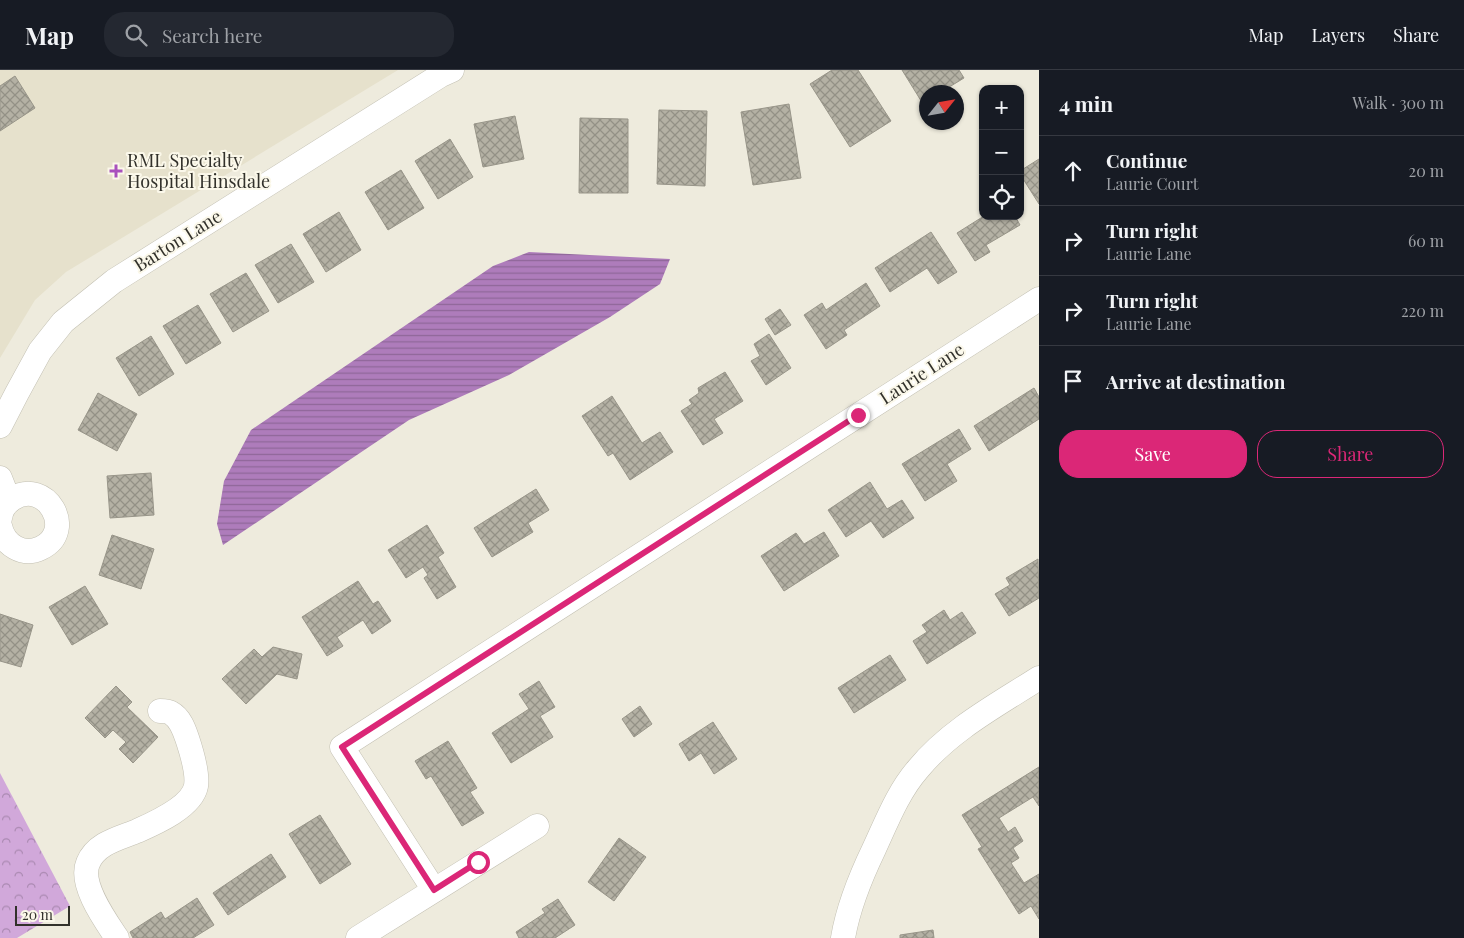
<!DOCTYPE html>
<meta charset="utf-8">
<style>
:root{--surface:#171b24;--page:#242831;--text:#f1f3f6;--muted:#9ea1a6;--line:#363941;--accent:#db2777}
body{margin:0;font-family:"Playfair Display",serif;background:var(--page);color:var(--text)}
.controls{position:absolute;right:15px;top:15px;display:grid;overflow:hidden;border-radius:10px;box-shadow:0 1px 4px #0004}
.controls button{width:45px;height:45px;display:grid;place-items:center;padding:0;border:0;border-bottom:1px solid var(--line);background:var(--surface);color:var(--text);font:25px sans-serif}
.compass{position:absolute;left:919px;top:15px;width:45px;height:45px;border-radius:50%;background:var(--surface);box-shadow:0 1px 4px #0004;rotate:59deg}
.scale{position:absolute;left:15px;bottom:12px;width:55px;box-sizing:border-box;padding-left:5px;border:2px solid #32312b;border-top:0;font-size:14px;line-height:18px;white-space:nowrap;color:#32312b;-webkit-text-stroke:4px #fbf8ea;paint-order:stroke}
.stop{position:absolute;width:15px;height:15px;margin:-11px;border:4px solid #db2777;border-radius:50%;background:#fff}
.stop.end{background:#db2777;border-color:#fff;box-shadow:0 1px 5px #0008}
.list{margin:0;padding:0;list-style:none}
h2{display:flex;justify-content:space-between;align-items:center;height:65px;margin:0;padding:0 20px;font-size:21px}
h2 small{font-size:16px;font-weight:400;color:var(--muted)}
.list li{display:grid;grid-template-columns:32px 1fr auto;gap:15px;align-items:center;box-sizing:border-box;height:70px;padding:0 20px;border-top:1px solid var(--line)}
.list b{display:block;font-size:19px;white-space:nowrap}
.list p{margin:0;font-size:16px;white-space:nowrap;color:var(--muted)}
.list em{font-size:16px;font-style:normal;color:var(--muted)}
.actions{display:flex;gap:10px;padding:15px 20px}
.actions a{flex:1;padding:11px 0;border:1px solid var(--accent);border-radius:20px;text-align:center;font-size:18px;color:var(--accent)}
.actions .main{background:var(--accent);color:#fff}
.icon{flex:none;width:28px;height:28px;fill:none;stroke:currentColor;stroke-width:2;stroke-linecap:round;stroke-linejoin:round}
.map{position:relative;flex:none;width:1039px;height:868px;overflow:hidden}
header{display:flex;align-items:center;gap:30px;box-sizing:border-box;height:70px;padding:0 25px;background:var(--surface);border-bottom:1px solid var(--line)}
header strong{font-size:24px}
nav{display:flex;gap:28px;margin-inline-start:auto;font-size:18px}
.search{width:350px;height:45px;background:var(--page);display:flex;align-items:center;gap:12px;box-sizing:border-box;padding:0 18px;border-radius:20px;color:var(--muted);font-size:19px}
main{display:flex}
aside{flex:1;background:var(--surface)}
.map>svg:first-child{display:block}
.built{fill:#e6e1cc}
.park{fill:url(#park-crowns)}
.water{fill:url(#water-rules)}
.building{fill:url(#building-cross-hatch);stroke:#989589}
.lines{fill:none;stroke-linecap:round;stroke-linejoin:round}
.minor-casing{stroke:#c3c0b3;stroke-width:25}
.minor{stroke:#fff;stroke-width:24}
.route{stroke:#db2777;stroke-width:6}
.poi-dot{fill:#a951bd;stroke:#fbf8ea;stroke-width:2}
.labels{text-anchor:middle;stroke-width:4;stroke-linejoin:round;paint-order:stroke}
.poi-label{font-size:18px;fill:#32312b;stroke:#fbf8ea;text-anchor:start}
.street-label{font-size:18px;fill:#32312b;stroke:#fbf8ea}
</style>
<header>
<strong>Map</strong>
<div class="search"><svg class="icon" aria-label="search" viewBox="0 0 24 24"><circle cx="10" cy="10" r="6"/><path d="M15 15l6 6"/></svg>Search here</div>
<nav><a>Map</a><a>Layers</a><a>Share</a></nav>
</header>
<main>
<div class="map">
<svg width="1039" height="868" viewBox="0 0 1039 868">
<defs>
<pattern id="park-crowns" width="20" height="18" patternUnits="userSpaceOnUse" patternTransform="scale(1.25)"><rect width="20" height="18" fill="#d1a8da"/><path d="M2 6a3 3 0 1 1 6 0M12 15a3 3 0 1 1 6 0" fill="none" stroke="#aa89b1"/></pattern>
<pattern id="water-rules" width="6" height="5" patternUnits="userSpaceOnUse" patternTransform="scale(1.25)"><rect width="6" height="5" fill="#ae7cbb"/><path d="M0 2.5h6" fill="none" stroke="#8e6698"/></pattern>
<pattern id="building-cross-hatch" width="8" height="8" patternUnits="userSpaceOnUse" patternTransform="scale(1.25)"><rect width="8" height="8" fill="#b4b1a4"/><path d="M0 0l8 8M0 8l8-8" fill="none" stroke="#939186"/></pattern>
</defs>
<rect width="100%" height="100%" fill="#eeebdd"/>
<!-- built -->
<polygon class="built" points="0,0 398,0 66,202 35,230 0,288"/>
<!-- park -->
<polygon class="park" points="0,703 70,836 17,868 0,868"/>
<!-- water -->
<polygon class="water" points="529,182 670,189 660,214 610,247 509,305 409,350 223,475 217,454 224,411 251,360 493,196"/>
<!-- building -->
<g class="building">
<polygon points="832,0 858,0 891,51 850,77 810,14"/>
<polygon points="902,0 959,0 964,8 941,22 926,22 926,32 923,34"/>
<polygon points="15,6 35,38 0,61 0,16"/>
<polygon points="789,34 801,108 753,115 741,42"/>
<polygon points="659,40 707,41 705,116 657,114"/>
<polygon points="515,46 524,89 483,97 474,54"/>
<polygon points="580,48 628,49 628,123 579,123"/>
<polygon points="450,69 473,107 438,129 415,91"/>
<polygon points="1039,89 1039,134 1020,104 1020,101"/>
<polygon points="401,100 424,138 388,160 365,122"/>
<polygon points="339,142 361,180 326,202 303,164"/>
<polygon points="984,146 1015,146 1020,155 986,175 990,182 975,191 957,163"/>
<polygon points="931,162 957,202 938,214 927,198 890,222 875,198"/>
<polygon points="291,174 314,212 278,233 255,195"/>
<polygon points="246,203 269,241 233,262 210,224"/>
<polygon points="866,213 880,236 844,260 847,265 826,279 804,245 822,233 826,240"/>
<polygon points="198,235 221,273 186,294 163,256"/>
<polygon points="780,239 791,255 775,265 765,249"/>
<polygon points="769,264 791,298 766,315 751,291 760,286 754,274"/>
<polygon points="151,266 174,304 139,326 116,288"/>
<polygon points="725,302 743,331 714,349 723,363 703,375 681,341 692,334 689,330 699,323 698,318"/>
<polygon points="1034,318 1039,327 1039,349 989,381 974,356"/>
<polygon points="98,323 137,344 117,381 78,360"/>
<polygon points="612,326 642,373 660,362 673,382 630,410 613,383 608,386 582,346"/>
<polygon points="959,359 971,379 947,394 957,411 925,431 902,394"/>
<polygon points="151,403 154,445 110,448 107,406"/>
<polygon points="870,412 887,439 902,430 914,448 883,468 871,451 846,467 828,440"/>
<polygon points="536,419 549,440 528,453 533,462 492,487 474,458"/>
<polygon points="427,455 444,483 438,487 456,517 437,529 424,508 428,505 423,497 406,508 388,480"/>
<polygon points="824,462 839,486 784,521 761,486 796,463 804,474"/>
<polygon points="112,465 154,479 141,519 99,505"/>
<polygon points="1038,489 1039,528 1009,546 995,524 1010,515 1006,508"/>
<polygon points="358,511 373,534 378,531 391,551 372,564 363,550 337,567 343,576 327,586 302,547"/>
<polygon points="85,516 108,554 72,575 49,537"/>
<polygon points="944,540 950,550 962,542 976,563 927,594 913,571 927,562 922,555"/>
<polygon points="0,544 33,555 21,597 0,591"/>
<polygon points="273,577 302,584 297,609 277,604 246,634 222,609 254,579 262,587"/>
<polygon points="890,585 906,610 854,643 838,618"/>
<polygon points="539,611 555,637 540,646 553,667 511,693 492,663 529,639 519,624"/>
<polygon points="116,616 132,632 127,637 158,667 133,693 119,679 126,672 113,660 105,668 85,648"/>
<polygon points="640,636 652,654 634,667 622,649"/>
<polygon points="713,652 737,689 714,704 701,683 689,691 679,674"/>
<polygon points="448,671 477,718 470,722 484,743 462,756 431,706 426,709 415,691"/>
<polygon points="1039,697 1039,736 1033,727 999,748 1008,762 1015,757 1023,771 1013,778 1019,788 1011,793 1024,813 1039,804 1039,849 1031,836 1019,844 978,779 982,777 962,745"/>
<polygon points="320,745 351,794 320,814 289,764"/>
<polygon points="619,768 646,787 614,831 588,812"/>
<polygon points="271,784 286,807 228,845 213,823"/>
<polygon points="197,828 214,855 193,868 133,868 130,862 161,842 165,849"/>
<polygon points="558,829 575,855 555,868 519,868 516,862 545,843 542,839"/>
<polygon points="933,860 934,868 900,868 900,865"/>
</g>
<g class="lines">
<!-- minor casing -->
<g class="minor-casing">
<g id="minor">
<polyline points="0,356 17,323 40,281 63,252 114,211 441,5 452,0"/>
<polyline points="0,408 9,431"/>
<path d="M0 448C1 440 6 433 12 429 46 407 77 461 41 478 23 487 4 475 0 456"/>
<polyline points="434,820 342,677 1039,229"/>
<path d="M117 868C105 850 79 814 88 793 96 773 120 768 137 761 155 753 192 737 196 716 198 704 191 680 187 668 184 659 180 648 171 643 168 641 163 641 160 641"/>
<polyline points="358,868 537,756"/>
<path d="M843 868C848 838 861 806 874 779 887 751 898 722 918 699 950 660 997 635 1039 608"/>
</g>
</g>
<!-- minor -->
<use href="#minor" class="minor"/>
</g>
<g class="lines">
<!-- route -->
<polyline class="route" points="478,792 434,820 342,677 858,345"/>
</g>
<!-- markers -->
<path class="poi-dot" d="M113.5 93.5h5v5h5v5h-5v5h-5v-5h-5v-5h5z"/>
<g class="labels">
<!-- poi labels -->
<g class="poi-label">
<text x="127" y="97">RML Specialty<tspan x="127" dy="21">Hospital Hinsdale</tspan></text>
</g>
<!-- street labels -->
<g class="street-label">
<text transform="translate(178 171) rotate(-32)" y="6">Barton Lane</text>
<text transform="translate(922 304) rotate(-33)" y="6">Laurie Lane</text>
</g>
</g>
</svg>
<div class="controls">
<button>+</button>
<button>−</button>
<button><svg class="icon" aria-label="locate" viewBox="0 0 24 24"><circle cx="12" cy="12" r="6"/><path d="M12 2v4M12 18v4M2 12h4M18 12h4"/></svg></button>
</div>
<svg class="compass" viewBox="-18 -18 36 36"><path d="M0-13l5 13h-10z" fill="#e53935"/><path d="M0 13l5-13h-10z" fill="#9ea1a6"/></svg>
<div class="scale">20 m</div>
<div class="stop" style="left:478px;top:792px"></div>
<div class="stop end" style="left:858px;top:345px"></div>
</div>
<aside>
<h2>4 min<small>Walk · 300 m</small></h2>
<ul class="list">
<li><svg class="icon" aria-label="ahead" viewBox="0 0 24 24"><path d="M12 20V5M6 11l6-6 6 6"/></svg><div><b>Continue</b><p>Laurie Court</p></div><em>20 m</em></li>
<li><svg class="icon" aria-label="right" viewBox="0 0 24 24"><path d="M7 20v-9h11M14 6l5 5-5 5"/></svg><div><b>Turn right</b><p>Laurie Lane</p></div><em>60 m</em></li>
<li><svg class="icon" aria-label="right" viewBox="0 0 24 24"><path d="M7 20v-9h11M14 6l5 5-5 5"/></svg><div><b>Turn right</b><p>Laurie Lane</p></div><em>220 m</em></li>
<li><svg class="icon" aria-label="arrive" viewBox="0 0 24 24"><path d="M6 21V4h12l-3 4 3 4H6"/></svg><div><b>Arrive at destination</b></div></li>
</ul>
<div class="actions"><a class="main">Save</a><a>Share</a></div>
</aside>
</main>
